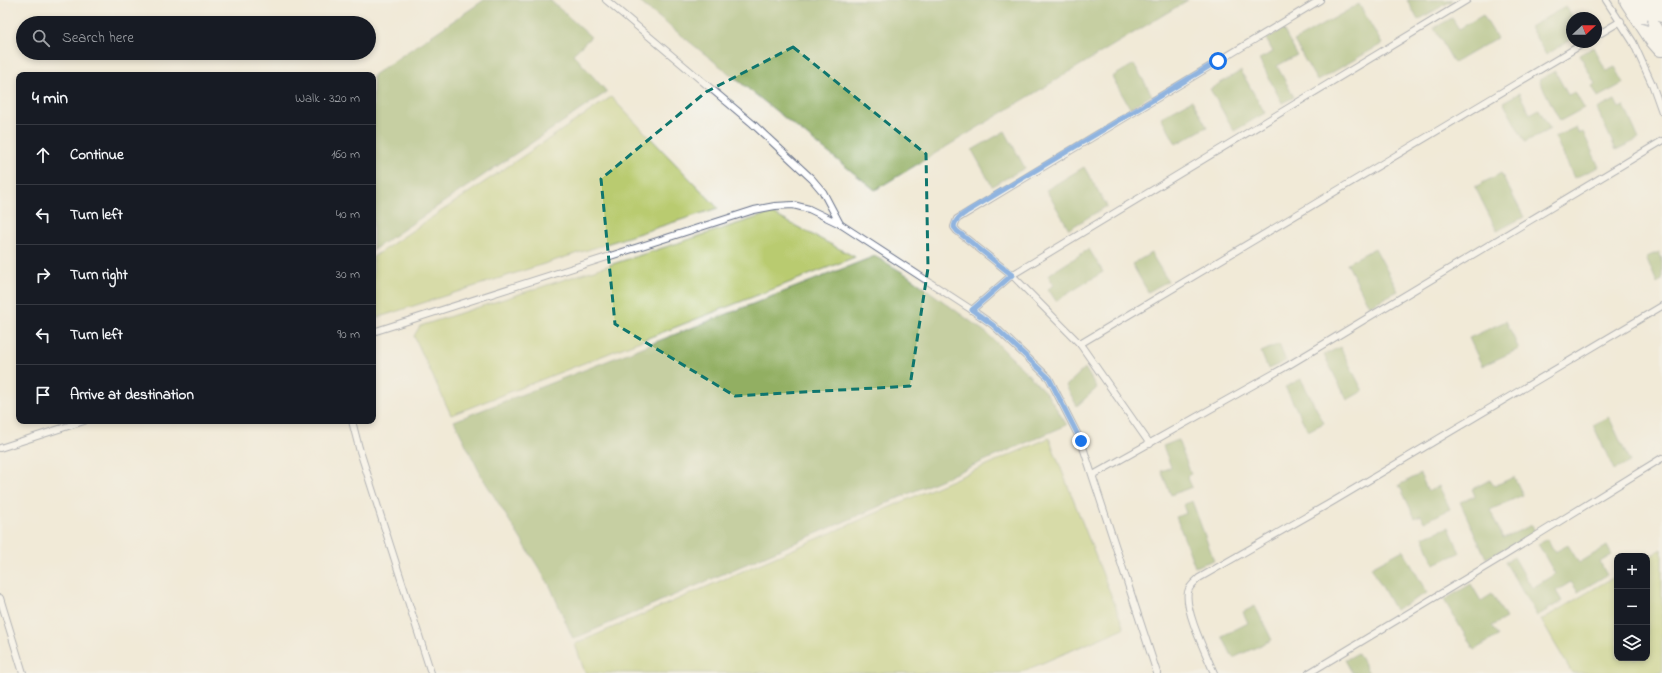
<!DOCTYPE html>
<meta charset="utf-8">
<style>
:root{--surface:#171b24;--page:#242831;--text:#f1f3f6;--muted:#9ea1a6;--line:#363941}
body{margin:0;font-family:"Indie Flower",sans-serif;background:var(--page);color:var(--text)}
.controls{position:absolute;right:12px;bottom:12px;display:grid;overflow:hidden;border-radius:8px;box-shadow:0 2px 6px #0003}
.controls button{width:36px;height:36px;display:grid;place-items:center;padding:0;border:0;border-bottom:1px solid var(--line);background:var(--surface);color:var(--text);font:20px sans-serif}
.compass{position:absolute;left:1566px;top:12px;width:36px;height:36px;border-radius:50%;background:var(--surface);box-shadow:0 2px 6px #0003;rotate:68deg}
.stop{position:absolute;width:12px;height:12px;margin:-9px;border:3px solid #1a73e8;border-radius:50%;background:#fff}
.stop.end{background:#1a73e8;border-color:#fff;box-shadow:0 1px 4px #0008}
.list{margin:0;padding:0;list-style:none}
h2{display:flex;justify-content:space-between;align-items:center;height:52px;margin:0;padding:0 16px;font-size:17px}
h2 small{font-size:13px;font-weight:400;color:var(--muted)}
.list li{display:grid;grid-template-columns:26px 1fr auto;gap:12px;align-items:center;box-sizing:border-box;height:60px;padding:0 16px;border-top:1px solid var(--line)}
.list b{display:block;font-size:15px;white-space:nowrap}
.list em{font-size:13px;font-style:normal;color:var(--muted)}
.icon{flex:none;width:22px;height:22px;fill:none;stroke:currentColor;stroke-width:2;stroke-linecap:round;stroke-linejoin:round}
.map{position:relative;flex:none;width:1662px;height:673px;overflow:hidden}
.search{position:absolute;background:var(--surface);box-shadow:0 2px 6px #0003;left:16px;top:16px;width:360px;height:44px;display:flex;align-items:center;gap:10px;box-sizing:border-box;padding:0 14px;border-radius:22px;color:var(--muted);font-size:15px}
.panel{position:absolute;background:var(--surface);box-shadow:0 2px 6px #0003;left:16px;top:72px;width:360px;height:352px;border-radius:8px}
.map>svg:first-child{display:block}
.green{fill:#b9cb6f;stroke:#6a7d66}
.forest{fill:#92af62;stroke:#566f60}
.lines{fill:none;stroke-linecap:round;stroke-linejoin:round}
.lane-casing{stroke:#667088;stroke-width:8}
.highway-casing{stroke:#667088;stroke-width:24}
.lane{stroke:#fff;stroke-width:6}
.highway{stroke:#fff;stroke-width:22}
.oneway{stroke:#8d97ae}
.route{stroke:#1a73e8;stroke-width:5}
.marked{fill:none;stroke:#0f766e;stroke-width:3;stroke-dasharray:8 5;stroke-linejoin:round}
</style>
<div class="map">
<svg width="1662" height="673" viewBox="0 0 1662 673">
<rect width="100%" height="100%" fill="#f6f6f2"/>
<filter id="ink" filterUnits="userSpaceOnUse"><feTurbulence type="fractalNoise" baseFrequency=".025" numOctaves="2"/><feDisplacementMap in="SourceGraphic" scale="8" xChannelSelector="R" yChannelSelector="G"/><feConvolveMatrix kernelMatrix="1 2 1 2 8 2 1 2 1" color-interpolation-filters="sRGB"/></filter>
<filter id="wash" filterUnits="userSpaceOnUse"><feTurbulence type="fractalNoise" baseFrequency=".012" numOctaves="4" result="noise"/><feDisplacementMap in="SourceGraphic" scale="16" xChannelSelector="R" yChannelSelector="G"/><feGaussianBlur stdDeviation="0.9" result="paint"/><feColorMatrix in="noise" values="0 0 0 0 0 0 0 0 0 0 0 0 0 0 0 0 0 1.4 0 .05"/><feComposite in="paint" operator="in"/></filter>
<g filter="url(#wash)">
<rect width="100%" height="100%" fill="#f1ead7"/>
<!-- green -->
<g class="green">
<polygon points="611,97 718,208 373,319 373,257"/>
<polygon points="771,213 855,257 451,415 414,336 420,326"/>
<polygon points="1049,438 1124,628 1019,673 585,673 575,644"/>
<polygon points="1662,549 1662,673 1572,673 1541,620 1617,575 1617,658 1647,658 1647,558"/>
</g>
<!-- forest -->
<g class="forest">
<polygon points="484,0 550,0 591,37 573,54 607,92 373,250 373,75"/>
<polygon points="637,0 1188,0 875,190"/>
<polygon points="1407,0 1453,0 1418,20"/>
<polygon points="1359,4 1382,44 1317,81 1294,41"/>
<polygon points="1566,6 1573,18 1572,18 1572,39 1546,55 1530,27"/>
<polygon points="1483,15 1497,38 1454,63 1434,28 1452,18 1459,29"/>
<polygon points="1283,29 1297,55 1277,66 1294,97 1282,103 1259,59 1273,52 1266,39"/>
<polygon points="1594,47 1606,71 1615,67 1624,83 1598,97 1592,86 1595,84 1580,55"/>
<polygon points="1134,64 1152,95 1130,108 1112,77"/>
<polygon points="1241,71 1265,113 1234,131 1210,89"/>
<polygon points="1555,71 1568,95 1575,92 1584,108 1560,121 1539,80"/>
<polygon points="1519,93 1530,114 1539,109 1550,129 1525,142 1503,102"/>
<polygon points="1192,100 1207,127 1176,144 1161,117"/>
<polygon points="1615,100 1619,108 1624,106 1639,139 1616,150 1597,109"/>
<polygon points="1576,127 1579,134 1583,132 1599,167 1574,178 1555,137"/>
<polygon points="1005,131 1025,168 992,186 972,150"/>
<polygon points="1084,167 1107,206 1069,229 1046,190"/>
<polygon points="1501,173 1524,217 1497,231 1475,187"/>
<polygon points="1375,248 1398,291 1369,306 1347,263"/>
<polygon points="1089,249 1103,272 1056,301 1048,289 1054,285 1048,275"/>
<polygon points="1659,252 1662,259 1662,280 1657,283 1646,257"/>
<polygon points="1151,253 1168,281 1148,292 1132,264"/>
<polygon points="875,256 907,275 988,334 1024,370 1047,394 1067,425 573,639 550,586 482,477 454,421"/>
<polygon points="1506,321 1519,349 1482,366 1469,338"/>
<polygon points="1279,344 1286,361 1268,369 1261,352"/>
<polygon points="1340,347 1363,391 1347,400 1324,355"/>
<polygon points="1085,368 1097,388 1077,406 1066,386"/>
<polygon points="1301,379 1324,423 1308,431 1285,387"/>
<polygon points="1609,417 1630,462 1614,470 1593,425"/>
<polygon points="1178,440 1191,474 1187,476 1192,487 1171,495 1161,471 1171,467 1163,446"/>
<polygon points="1420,474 1428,491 1439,486 1450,509 1424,522 1421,515 1415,518 1399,485"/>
<polygon points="1514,477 1523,495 1490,510 1503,538 1532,525 1536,534 1486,558 1460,502 1475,496 1472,489 1490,480 1494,486"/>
<polygon points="1192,501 1214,560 1195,567 1176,517 1186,513 1183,505"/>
<polygon points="1449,527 1460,553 1434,564 1423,537"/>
<polygon points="1547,539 1555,552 1568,545 1579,563 1607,546 1612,555 1600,562 1607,575 1578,592 1571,582 1556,591 1562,601 1537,616 1505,562 1514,557 1532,588 1555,574 1538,544"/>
<polygon points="1403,550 1427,593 1395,610 1371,567"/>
<polygon points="1471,584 1481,601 1492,594 1506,618 1492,626 1498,636 1474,650 1444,600"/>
<polygon points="1255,606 1272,640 1233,658 1222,636 1248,623 1243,612"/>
<polygon points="1358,653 1369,673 1352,673 1345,660"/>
</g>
</g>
<g filter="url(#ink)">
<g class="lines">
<!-- lane casing -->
<g class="lane-casing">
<g id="lane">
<polyline points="606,0 753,124 812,179 823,192 840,224"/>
<polyline points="1606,0 1633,42 1652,84 1662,112"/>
<polyline points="1596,36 1621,21"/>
<polyline points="972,310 1012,275 1467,0"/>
<polyline points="373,332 754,210 775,206 793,205 809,209 840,224 972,310 993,325 1049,378 1081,441 1157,673"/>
<polyline points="1080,344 1012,275 957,231 954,227 957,219 1320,0"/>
<polyline points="352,421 359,448 431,673"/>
<polyline points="1150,444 1080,344 1586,42"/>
<polyline points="0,448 84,421"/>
<polyline points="1093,475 1289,365 1662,141"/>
<polyline points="0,598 23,673"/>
<path d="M1214 673C1207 656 1184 610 1188 592 1189 586 1195 582 1199 578L1332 502 1662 306"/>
<polyline points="1309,673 1505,555 1662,458"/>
</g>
</g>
<!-- highway casing -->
<g class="highway-casing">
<g id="highway">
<polyline points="1631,0 1655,37 1662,45"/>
<polyline points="1654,0 1662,11"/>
</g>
</g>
<!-- lane -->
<use href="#lane" class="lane"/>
<!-- highway -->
<use href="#highway" class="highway"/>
</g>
<!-- one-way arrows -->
<defs><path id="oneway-chevron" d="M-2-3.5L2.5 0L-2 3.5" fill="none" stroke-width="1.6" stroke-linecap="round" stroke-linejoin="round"/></defs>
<use class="oneway" href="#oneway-chevron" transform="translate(1646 23) rotate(57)"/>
</g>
<g class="lines" filter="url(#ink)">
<!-- route -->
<path class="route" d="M1081 441 1049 378 993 325 972 310 1012 275 957 231 954 227C955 219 961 216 968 211L1218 61"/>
</g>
<!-- marked area -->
<path d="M0 0H1662V673H0ZM793 47 926 154 928 268 910 386 735 396 615 324 601 179 706 92Z" fill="#f1ead7" fill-opacity=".55" fill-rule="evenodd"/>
<path class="marked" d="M793 47 926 154 928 268 910 386 735 396 615 324 601 179 706 92Z"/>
</svg>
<div class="controls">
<button>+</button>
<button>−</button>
<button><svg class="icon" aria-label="layers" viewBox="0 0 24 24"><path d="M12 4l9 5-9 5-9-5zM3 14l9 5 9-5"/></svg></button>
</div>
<svg class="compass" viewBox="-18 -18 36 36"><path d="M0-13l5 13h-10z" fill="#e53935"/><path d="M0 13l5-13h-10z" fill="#9ea1a6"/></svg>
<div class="stop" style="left:1218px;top:61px"></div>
<div class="stop end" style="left:1081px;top:441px"></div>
<div class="search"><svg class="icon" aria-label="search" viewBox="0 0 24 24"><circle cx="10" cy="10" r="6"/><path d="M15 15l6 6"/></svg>Search here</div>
<section class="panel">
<h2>4 min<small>Walk · 320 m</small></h2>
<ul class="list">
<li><svg class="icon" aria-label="ahead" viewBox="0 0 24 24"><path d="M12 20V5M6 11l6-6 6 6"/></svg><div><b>Continue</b></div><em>160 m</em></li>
<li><svg class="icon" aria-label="left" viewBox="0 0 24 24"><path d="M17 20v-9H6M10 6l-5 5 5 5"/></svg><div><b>Turn left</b></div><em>40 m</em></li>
<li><svg class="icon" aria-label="right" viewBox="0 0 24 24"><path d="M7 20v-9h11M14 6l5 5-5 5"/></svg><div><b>Turn right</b></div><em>30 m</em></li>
<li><svg class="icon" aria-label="left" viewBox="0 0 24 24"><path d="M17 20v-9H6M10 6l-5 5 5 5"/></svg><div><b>Turn left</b></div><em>90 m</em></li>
<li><svg class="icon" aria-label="arrive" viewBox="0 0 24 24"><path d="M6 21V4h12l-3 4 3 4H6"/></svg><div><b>Arrive at destination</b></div></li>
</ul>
</section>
</div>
